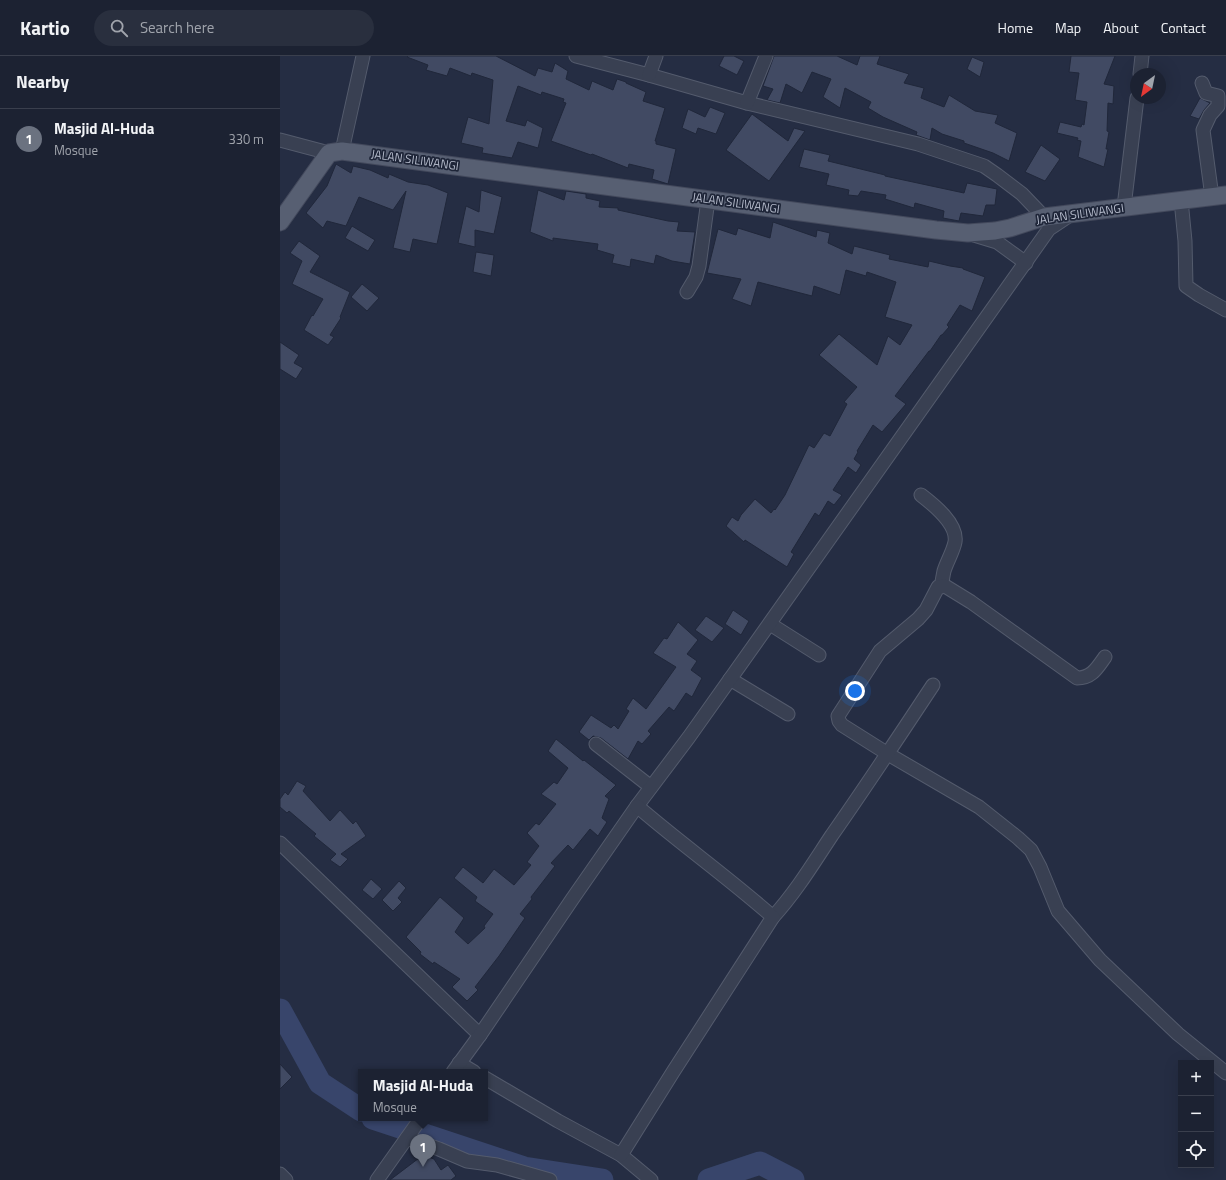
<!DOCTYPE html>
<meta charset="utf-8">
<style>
:root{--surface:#1c2232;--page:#292f3e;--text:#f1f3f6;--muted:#a0a4ac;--line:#3a3f4d;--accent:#0b8043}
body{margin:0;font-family:"Titillium Web",sans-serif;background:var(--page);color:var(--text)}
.controls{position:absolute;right:12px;bottom:12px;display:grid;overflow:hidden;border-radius:0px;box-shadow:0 4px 16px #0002}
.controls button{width:36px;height:36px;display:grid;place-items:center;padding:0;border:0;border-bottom:1px solid var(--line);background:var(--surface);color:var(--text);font:20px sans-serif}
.compass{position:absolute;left:850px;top:12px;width:36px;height:36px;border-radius:50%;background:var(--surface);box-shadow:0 4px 16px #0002;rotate:213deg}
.you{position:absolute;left:575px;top:635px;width:14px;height:14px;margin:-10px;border:3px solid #fff;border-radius:50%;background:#1a73e8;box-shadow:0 0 0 6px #1a73e833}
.badge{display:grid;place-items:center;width:26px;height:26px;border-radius:50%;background:var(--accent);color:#fff;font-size:13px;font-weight:700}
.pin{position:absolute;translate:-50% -33px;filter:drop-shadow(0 1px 2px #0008)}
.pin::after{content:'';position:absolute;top:21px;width:14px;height:12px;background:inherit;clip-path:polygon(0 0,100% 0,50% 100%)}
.popup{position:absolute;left:78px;top:1013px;width:130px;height:52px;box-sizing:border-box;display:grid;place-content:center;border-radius:0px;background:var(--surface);filter:drop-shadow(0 1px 3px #0005);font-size:13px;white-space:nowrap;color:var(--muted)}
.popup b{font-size:15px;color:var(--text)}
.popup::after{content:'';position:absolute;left:50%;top:100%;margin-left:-8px;border:8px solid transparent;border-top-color:var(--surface)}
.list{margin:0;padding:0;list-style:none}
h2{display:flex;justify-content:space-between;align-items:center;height:52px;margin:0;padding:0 16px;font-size:17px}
h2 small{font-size:13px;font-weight:400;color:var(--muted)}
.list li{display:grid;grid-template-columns:26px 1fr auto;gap:12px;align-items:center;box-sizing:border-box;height:60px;padding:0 16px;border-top:1px solid var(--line)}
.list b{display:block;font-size:15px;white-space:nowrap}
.list p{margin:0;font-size:13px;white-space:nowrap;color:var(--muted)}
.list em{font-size:13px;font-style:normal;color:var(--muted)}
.icon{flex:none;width:22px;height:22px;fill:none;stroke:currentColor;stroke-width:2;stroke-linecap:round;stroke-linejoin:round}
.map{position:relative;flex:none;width:946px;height:1124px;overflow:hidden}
header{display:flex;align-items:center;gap:24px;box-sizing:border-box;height:56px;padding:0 20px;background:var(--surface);border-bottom:1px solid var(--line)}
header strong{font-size:19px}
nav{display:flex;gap:22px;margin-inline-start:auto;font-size:14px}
.search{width:280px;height:36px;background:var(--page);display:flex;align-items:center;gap:10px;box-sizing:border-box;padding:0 14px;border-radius:22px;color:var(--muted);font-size:15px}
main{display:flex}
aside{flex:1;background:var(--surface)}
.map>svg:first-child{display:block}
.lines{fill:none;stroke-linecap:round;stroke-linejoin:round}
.river{stroke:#38456b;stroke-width:23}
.building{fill:#414a63;stroke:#20273a}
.minor-casing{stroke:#545b6d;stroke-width:15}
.major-casing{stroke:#43495c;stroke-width:19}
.minor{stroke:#394052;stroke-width:13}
.major{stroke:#575f72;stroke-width:17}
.labels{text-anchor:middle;stroke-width:3.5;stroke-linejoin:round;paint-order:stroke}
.street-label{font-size:12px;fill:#b6bccc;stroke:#1e2538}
</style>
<header>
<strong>Kartio</strong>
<div class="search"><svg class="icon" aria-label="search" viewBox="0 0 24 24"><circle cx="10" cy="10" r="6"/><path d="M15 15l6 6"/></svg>Search here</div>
<nav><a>Home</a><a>Map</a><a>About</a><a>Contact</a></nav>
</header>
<main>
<aside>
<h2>Nearby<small></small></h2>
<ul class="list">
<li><span class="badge" style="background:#6b7280">1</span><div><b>Masjid Al-Huda</b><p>Mosque</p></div><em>330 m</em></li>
</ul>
</aside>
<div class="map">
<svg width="946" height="1124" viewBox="0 0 946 1124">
<rect width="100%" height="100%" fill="#252d43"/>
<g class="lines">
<!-- river -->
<g class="river">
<polyline points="0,954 40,1027 81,1054"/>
<polyline points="93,1062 244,1112 322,1124"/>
<polyline points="429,1124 480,1107 513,1124"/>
</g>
</g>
<!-- building -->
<g class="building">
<polygon points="128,0 216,0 255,20 258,12 272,16 275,7 288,15 286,23 309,34 312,25 333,34 337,23 346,26 346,27 366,36 363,45 385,52 375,85 376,85 376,88 396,93 388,128 372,123 374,114 349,108 348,112 312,98 311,99 271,85 286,47 283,46 284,43 262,36 261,39 238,30 226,65 245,70 247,64 263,72 258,92 238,86 232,102 202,97 203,92 181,87 188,61 209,68 213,24 192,17 191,20 170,12 167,20 146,14 148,9 127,1"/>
<polygon points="444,0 454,0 464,5 457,19 439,10"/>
<polygon points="494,0 557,0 577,9 580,0 600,0 597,8 629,18 624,27 644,32 641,42 664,51 669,39 695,55 718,59 715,67 737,77 729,105 713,97 684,87 684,85 662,78 652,72 650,84 636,79 637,76 603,61 588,52 591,46 565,32 560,52 543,41 551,23 532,16 522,37 506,28 500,47 487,44 493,33 483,30"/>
<polygon points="791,0 835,0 824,28 834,30 833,48 828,47 827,75 829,76 826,93 828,93 824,111 798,101 801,85 797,84 798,82 777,77 780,66 801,71 802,68 804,69 807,46 795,44 799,17 789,16"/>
<polygon points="692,1 704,6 700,21 687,13"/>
<polygon points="920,42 930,47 924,54 919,63 910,60"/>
<polygon points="430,51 445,57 436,78 418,72 416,78 402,72 408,53 425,61"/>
<polygon points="472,58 508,85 514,72 525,75 489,125 446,94"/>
<polygon points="761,89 780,103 765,125 745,116"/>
<polygon points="524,93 550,99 548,105 605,119 605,120 684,137 687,127 717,133 715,149 706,149 703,160 681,157 679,165 663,162 664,155 635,147 634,152 605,143 606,139 581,135 578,140 568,139 569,134 546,129 549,118 519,111"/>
<polygon points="56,108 71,117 73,110 90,114 108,122 109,118 128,126 148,129 168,137 157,188 133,183 130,196 113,192 126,135 113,154 79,141 66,170 47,165 43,172 26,157 47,130"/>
<polygon points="201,134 222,141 214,178 195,174 195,191 178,187 186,150 199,156"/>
<polygon points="258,134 284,144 286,135 306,138 306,142 320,145 319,151 338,152 338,154 388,165 399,166 397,175 415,176 410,208 392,205 376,199 374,208 351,203 350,211 332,207 334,199 317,194 318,188 273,182 273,185 250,176"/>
<polygon points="493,166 536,181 537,174 550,177 548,187 572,198 574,190 610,199 609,203 648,211 649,205 670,210 683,212 683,213 705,221 692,255 680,249 667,269 669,271 662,279 661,279 650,295 649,295 615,340 626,348 602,376 593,369 577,395 578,396 574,403 581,409 576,417 568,411 553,434 562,439 554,449 548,445 539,460 535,457 511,496 514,498 507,511 465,484 464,486 446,470 452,461 458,465 461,459 475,443 491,457 494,453 495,454 505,439 529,389 534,392 544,377 550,380 567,348 564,346 577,331 539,299 559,278 597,309 608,280 620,289 632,269 605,261 616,226 587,216 586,220 566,214 560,239 534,230 532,240 478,226 471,250 452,243 461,223 427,217 438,173 456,179 458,172 490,182"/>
<polygon points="72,170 95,184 88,195 65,182"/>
<polygon points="19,185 40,200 30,216 70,236 60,261 61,262 50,279 54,281 48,289 24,274 32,259 33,260 43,243 12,228 22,205 10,197"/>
<polygon points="196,196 214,199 211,220 193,216"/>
<polygon points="82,228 99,242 87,255 71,241"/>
<polygon points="0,286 19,299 14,307 23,312 16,323 0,313"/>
<polygon points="453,554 469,565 461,579 445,568"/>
<polygon points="426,560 444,572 432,586 415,574"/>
<polygon points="398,566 418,584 407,598 417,605 411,614 422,622 412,641 406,637 394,655 389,651 368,675 371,678 362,688 358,685 348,703 321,682 313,680 309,684 299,676 311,659 331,672 334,669 338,673 349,655 346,653 353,642 366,653 396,611 373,597 384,582 387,583"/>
<polygon points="276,683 303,705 304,704 336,729 325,740 329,743 322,762 327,766 318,780 310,773 293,794 288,789 271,807 275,810 251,841 252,843 240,858 245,862 219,900 195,931 198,934 187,945 172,931 180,923 154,906 153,908 140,898 141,896 126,881 160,841 184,862 175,876 188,888 205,872 204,870 213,858 195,845 197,841 174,822 183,811 203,827 214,813 234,829 251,809 247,806 259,790 247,777 256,767 259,769 276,748 261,738 274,726 277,728 288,712 268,695"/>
<polygon points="17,725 26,730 23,735 50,765 60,754 73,768 76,765 86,780 61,798 68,803 60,811 50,804 56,798 34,780 36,778 9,755 7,757 0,751 0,743 5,736 8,739"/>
<polygon points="91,823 102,833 93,843 82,834"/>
<polygon points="119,825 126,832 118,842 122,846 113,855 102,844"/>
<polygon points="0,1008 12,1021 0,1033"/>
<polygon points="143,1099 154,1103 161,1114 168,1109 176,1120 171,1124 110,1124"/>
</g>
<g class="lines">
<!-- minor casing -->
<g class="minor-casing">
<g id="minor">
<polyline points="296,0 369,19 467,47 638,88 704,110 717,119 742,138 764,161"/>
<polyline points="860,18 862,0"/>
<polyline points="369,19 376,0"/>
<polyline points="922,27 926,37 938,40 938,50 930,59 923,74 932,141"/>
<polyline points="467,47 486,0"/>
<polyline points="0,84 49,97"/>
<polyline points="62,95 83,0"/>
<polyline points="901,144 905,185 906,230 919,239 946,254"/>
<polyline points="844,151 857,42"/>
<polyline points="694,179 717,186 746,207"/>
<polyline points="407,236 416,221 419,210 428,144"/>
<path d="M641 439C654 449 678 468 675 486 673 496 667 505 664 515 663 520 662 526 661 531"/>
<polyline points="490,568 539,599"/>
<path d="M825 601C817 612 812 622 797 622L691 546 665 530 658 531 646 554 638 563 600 595 558 660 559 665 562 669 608 698 699 751 738 782 751 794 760 811 778 855 820 904 898 978 946 1017"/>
<polyline points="450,623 508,658"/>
<polyline points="316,688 371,731"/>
<polyline points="0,787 200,979"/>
<path d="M493 861C516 836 534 806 552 779 587 729 620 679 653 629"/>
<polyline points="179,1007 194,1016"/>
<polyline points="173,1016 200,979 293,842 357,750 409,681 769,173 790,159"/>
<polyline points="205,1022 278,1065 341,1099 371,1124"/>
<polyline points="127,1082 159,1093 187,1105 217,1109 270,1124"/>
<path d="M341 1099 393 1016 493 861C449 822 401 788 357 750"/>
<polyline points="0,1118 6,1124"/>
<polyline points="97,1124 141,1062"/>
</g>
</g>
<!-- major casing -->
<g class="major-casing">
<polyline id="major" points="0,166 49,97 62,95 656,174 688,177 715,175 730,172 764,161 946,139"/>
</g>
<!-- minor -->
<use href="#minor" class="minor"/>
<!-- major -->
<use href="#major" class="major"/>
</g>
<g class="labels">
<!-- street labels -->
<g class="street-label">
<text transform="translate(135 104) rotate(8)" y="4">JALAN SILIWANGI</text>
<text transform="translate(456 147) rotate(8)" y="4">JALAN SILIWANGI</text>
<text transform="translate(800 158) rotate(-8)" y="4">JALAN SILIWANGI</text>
</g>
</g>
</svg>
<div class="controls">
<button>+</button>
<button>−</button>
<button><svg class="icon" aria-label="locate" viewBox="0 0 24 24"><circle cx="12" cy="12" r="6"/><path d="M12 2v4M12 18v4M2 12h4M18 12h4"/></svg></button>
</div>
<svg class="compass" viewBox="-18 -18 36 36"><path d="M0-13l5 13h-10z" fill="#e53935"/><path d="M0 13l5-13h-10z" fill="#a0a4ac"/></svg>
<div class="you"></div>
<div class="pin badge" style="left:143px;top:1111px;background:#6b7280">1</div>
<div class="popup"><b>Masjid Al-Huda</b>Mosque</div>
</div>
</main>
